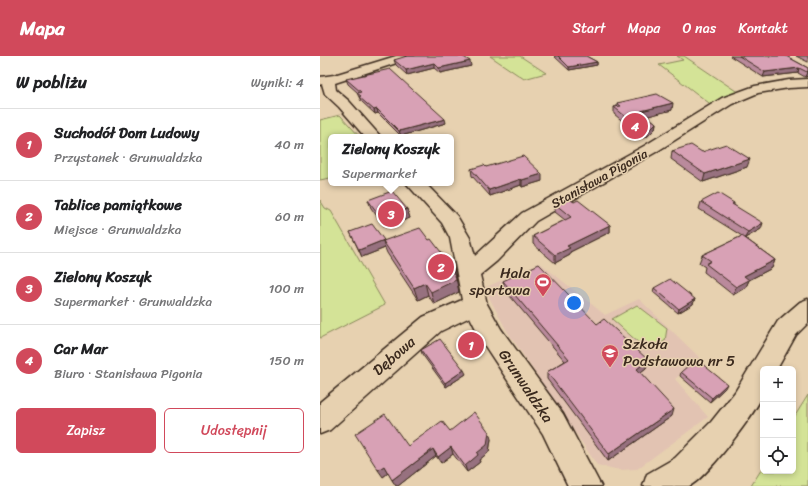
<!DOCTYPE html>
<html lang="pl">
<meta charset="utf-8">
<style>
:root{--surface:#fff;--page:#f2f2f2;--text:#202124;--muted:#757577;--line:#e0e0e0;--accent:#d1495b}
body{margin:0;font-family:Sriracha,sans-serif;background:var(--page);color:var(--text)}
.controls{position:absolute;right:12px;bottom:12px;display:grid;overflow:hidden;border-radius:6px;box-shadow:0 2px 6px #0003}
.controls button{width:36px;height:36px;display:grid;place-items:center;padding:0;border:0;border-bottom:1px solid var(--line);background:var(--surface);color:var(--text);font:20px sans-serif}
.you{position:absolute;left:254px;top:247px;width:14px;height:14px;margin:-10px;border:3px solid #fff;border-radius:50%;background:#1a73e8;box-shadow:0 0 0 6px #1a73e833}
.badge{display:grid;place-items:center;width:26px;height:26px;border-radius:50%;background:var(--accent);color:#fff;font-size:13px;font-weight:700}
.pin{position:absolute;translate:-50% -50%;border:2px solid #fff;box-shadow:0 1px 4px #0006}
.popup{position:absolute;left:8px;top:78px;width:126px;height:52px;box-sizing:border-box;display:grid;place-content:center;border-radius:6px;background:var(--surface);filter:drop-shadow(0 1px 3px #0005);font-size:13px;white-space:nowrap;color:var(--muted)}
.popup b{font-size:15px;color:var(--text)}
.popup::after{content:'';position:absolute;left:50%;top:100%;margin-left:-8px;border:8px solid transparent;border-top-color:var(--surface)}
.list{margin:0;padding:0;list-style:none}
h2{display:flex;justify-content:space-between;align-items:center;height:52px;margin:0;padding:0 16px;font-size:17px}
h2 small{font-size:13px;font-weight:400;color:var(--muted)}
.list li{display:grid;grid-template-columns:26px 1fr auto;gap:12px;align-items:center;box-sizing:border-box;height:72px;padding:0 16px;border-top:1px solid var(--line)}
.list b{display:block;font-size:15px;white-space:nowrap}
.list p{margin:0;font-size:13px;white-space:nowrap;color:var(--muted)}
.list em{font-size:13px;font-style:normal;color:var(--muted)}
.actions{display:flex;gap:8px;padding:12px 16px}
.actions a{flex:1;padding:9px 0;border:1px solid var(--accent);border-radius:6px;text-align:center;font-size:14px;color:var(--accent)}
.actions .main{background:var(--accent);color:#fff}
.icon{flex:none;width:22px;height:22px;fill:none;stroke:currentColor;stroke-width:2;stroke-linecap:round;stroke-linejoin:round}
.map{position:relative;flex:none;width:488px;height:430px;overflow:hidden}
header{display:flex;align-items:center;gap:24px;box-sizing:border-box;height:56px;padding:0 20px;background:var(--accent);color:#fff}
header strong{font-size:19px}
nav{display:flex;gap:22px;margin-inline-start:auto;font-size:14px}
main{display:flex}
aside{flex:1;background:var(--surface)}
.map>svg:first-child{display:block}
.built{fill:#e2c3b2}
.green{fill:#d4e397;stroke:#88865a}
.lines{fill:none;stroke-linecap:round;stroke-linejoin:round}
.minor-casing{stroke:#3b2a1e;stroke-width:3}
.minor{fill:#e7d1b0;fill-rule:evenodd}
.wall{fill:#ba8a9c;stroke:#3b2a1e}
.shaded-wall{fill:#97717f;stroke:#3b2a1e}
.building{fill:#d8a1b5;stroke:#3b2a1e}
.labels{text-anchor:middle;stroke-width:3;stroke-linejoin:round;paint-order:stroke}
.far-street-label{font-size:13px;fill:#3b2a1e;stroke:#e7d1b0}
.poi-label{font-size:15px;fill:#3b2a1e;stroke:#e7d1b0;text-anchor:end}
.street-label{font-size:15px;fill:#3b2a1e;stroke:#e7d1b0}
</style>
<header>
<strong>Mapa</strong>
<nav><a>Start</a><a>Mapa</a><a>O nas</a><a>Kontakt</a></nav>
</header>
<main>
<aside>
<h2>W pobliżu<small>Wyniki: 4</small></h2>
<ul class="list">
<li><span class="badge">1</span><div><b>Suchodół Dom Ludowy</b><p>Przystanek · Grunwaldzka</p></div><em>40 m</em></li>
<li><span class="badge">2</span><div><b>Tablice pamiątkowe</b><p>Miejsce · Grunwaldzka</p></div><em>60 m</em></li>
<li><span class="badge">3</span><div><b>Zielony Koszyk</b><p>Supermarket · Grunwaldzka</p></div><em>100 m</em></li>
<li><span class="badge">4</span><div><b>Car Mar</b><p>Biuro · Stanisława Pigonia</p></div><em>150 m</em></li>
</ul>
<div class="actions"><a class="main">Zapisz</a><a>Udostępnij</a></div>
</aside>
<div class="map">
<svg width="488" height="430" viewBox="0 0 488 430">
<rect width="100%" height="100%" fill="#e7d1b0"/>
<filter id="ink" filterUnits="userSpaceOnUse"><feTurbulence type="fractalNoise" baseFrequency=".025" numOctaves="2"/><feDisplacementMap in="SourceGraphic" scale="8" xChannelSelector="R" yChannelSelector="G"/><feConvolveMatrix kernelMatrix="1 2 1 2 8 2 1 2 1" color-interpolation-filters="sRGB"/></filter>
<g filter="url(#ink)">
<!-- built -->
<polygon class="built" points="220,207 285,259 319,243 380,302 355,323 388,361 317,413 300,414 277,409 187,275 164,232"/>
<!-- green -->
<g class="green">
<polygon points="170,0 200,0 226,17 204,23"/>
<polygon points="357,0 364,0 419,37 393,50 339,9 363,4"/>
<polygon points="20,59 40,81 11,81 11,123 10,122 0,124 0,64"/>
<polygon points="0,144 5,152 11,155 65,249 0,282"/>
<polygon points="317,249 347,272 345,285 333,291 320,288 292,263"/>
<polygon points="488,339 488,430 431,430 443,411 443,415 473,415 473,363"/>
</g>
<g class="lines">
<!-- minor casing -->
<g class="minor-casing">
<g id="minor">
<polygon points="76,0 94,0 92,2 15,27 16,34 29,45 61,81 45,81 19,51 5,38 2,28 0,29 0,21 14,19"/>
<polygon points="488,23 488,31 469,32 438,37 412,48 336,96 216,165 177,205 160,219 167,248 181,273 243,358 281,430 248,430 223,378 163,287 150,261 121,275 10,374 0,378 0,346 103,261 142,244 130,182 122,167 86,127 105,127 137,160 150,182 155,200 202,157 324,90 402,42 435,30 469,24"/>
<path d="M488 243V267L476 279 457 313H443C443 321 445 333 442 340 435 358 385 424 369 430 362 430 332 430 323 430L327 418 355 402 391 366 415 336 458 265 480 246Z"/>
</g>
</g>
<!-- minor -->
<use href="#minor" class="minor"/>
</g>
<!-- wall -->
<g class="wall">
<polygon points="234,0 266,0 277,6 277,9 249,14"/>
<polygon points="410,0 466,0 488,12 488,20 485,21 478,17 443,21"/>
<polygon points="476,0 488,0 488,6"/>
<polygon points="74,4 151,10 120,17 114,12 87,19 76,9"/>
<polygon points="26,23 126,67 81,80 58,57 55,58 41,45 37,37 38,37 28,28"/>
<polygon points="297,47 352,54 327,60 336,67 335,73 328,80 323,82 294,58 294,51 297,51"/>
<polygon points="352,95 382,96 427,111 383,126 351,103"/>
<polygon points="166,111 222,125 202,131 201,129 170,140 152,120 151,113"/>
<polygon points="48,144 87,153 90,162 65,171 51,152"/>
<polygon points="254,146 290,169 290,176 250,196 250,199 235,207 213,188 213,180 245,164 235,156 235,148"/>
<polygon points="381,146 414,147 414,149 441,173 425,182 455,204 452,212 429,224 426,231 413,239 384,216 385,211 379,207 382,199 422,180 379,153"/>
<polygon points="30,176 64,185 109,184 134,213 139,236 114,248 108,239 98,244 67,197 65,192 42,201"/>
<polygon points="183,225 277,268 328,304 326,312 320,316 352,360 288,405 227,323 227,316 245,305 184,233"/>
<polygon points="334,232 375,243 373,248 358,257 333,236"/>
<polygon points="101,294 146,318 126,331 102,298"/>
<polygon points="361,316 405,332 390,346 360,320"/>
<polygon points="130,375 171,383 169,396 159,404 160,406 147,416 133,398 121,407 116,400 78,430 76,430 68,417 63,421 88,390"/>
</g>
<!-- shaded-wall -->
<g class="shaded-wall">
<polygon points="150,5 151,10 120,17 119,12"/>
<polygon points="277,6 277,9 249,14 249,11"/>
<polygon points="114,7 114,12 87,19 86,14"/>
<polygon points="479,12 478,17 443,21 445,16"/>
<polygon points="488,15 488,20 485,21 487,16"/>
<polygon points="353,47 352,54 321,62 321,55"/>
<polygon points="57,53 58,57 55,58 54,54"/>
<polygon points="125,63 126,67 81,80 79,75"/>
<polygon points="336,67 335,73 328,80 323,82 323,75"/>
<polygon points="430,103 427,111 383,126 385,118"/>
<polygon points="222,118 222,125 202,131 202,124"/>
<polygon points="201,123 201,129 170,140 169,134"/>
<polygon points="87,153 90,162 65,171 62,163"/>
<polygon points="443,167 441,173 425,182 428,176"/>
<polygon points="290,169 290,176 250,196 250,199 235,207 235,199 247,190"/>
<polygon points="64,184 65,188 63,185 65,192 42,201 39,194"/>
<polygon points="455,204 452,212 429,224 426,231 413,239 416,231 424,220"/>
<polygon points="134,213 139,236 114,248 111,236 131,214"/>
<polygon points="105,227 108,239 98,244 94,232"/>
<polygon points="375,243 373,248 358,257 359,253"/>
<polygon points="328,304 326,312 316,320 317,313"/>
<polygon points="144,314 146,318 126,331 125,327"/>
<polygon points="407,328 405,332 390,346 392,342"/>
<polygon points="354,353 352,360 288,405 289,398"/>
<polygon points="169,376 171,383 169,396 159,404 160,406 147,416 145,410 157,397"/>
<polygon points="131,391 133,398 121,407 118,401"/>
<polygon points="113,393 116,400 78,430 76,430 72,424"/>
<polygon points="64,410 68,417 63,421 58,414"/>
</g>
<!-- building -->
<g class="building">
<polygon points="87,0 142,0 150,5 119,12 114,7 86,14 74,4"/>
<polygon points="238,0 266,0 277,6 249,11"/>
<polygon points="419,0 466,0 488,12 488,15 487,16 479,12 445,16"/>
<polygon points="70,13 125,63 79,75 57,53 54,54 39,41 41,40 37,37 41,36 26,23"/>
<polygon points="337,38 353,47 321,55 336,67 329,74 323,75 294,51 301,50 297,47"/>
<polygon points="406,88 430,103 385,118 352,95 371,89 382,96"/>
<polygon points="203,100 222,118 202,124 201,123 169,134 151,113 164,109 166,111"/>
<polygon points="72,135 87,153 62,163 48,144"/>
<polygon points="398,137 414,147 412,148 443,167 428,176 381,146"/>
<polygon points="248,142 254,146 258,144 290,169 247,190 250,192 235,199 213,180 251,161 235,148"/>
<polygon points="52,168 64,184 39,194 30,176"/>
<polygon points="100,172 109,184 111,183 134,213 131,214 135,219 136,224 111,236 105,227 94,232 63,185"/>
<polygon points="422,180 455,204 424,220 429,224 416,231 386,208 391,205 382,199"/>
<polygon points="219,208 277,268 284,263 328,304 317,313 354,353 289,398 227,316 249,303 183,225"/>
<polygon points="350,223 375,243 359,253 334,232"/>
<polygon points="120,283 144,314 125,327 101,294"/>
<polygon points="376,303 407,328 392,342 361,316"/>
<polygon points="154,356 169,376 167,389 157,397 158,399 145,410 131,391 118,401 113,393 72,424 64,410 58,414 35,378 65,358 88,390 122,365 130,375"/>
</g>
</g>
<!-- icons -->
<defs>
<g id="stadium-pin" transform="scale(0.9)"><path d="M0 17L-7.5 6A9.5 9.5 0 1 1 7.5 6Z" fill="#d1495b" stroke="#e7d1b0"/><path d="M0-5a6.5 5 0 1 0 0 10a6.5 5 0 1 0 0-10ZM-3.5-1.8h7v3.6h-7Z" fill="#fff"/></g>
<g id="school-pin" transform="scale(0.9)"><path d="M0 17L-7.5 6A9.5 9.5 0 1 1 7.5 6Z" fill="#d1495b" stroke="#e7d1b0"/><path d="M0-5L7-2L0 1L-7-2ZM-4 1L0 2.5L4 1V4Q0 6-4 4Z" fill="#fff"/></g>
</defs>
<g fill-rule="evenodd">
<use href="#stadium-pin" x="223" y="226"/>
<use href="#school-pin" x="290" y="297"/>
</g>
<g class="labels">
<!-- far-street labels -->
<g class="far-street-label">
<text transform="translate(279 122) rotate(-29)" y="5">Stanisława Pigonia</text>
</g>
<!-- poi labels -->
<g class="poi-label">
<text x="210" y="222">Hala<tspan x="210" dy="17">sportowa</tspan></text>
<text x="303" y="293" text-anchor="start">Szkoła<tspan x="303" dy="17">Podstawowa nr 5</tspan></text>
</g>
<!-- street labels -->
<g class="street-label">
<text transform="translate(74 300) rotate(-41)" y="5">Dębowa</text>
<text transform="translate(206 330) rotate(56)" y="5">Grunwaldzka</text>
</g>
</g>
</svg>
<div class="controls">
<button>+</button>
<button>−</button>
<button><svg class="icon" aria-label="locate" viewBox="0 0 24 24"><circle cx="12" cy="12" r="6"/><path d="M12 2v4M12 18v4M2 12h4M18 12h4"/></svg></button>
</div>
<div class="you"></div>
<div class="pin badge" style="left:151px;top:289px">1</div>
<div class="pin badge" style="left:121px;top:211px">2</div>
<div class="pin badge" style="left:71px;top:158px">3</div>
<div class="popup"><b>Zielony Koszyk</b>Supermarket</div>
<div class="pin badge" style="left:315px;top:70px">4</div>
</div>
</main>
